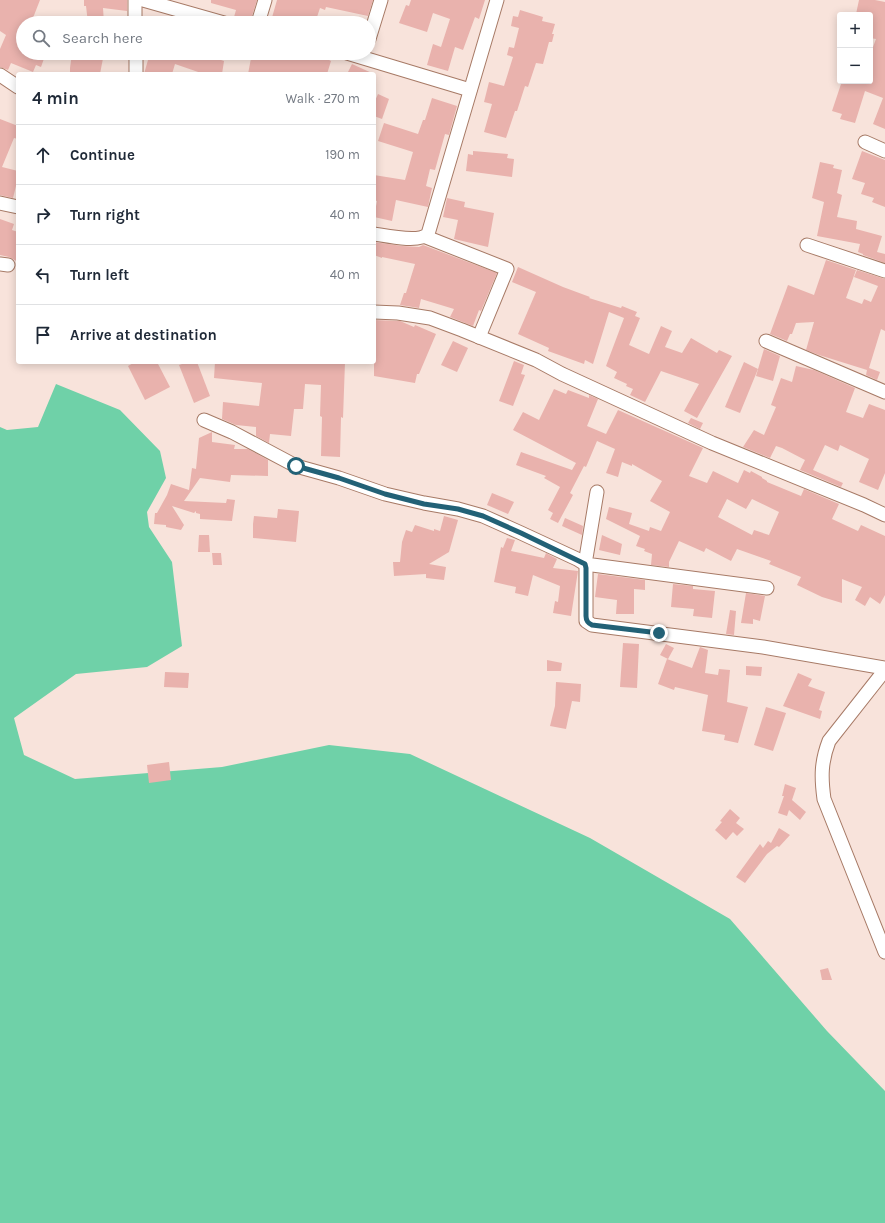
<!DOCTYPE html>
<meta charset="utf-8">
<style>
:root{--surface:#fff;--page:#f6f6f7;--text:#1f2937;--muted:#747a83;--line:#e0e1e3}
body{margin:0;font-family:Karla,sans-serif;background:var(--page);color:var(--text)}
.controls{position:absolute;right:12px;top:12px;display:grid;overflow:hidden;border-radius:4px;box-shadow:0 2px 10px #0003}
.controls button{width:36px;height:36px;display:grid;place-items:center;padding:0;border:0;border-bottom:1px solid var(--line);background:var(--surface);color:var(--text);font:20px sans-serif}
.stop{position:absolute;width:12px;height:12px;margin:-9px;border:3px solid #226176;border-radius:50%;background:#fff}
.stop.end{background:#226176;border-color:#fff;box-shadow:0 1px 4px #0008}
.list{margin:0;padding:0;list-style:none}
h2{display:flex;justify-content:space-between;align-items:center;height:52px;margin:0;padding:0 16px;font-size:17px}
h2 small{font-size:13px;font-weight:400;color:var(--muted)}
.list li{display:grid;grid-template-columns:26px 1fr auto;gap:12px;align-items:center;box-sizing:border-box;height:60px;padding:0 16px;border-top:1px solid var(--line)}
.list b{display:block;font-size:15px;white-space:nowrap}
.list em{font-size:13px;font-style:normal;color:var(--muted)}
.icon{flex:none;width:22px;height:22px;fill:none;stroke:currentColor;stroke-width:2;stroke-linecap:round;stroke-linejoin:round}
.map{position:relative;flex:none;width:885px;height:1223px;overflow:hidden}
.search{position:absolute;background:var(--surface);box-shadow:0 2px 10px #0003;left:16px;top:16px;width:360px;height:44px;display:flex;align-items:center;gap:10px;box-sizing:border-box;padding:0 14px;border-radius:22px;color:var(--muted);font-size:15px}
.panel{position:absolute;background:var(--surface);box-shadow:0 2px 10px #0003;left:16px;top:72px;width:360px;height:292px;border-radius:4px}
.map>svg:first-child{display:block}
.water{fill:#6fd1a8}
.building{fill:#e9b2ad;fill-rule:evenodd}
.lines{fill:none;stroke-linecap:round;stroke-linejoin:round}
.street-casing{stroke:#a77a66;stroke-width:15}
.street{stroke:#fff;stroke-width:13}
.route{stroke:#226176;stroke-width:5}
</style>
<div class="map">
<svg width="885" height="1223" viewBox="0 0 885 1223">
<rect width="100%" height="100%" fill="#f8e3db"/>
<!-- water -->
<polygon class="water" points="56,384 120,410 160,451 166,478 147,512 149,527 172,562 182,646 147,667 76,674 14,718 24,755 75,779 222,767 329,745 410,754 590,838 730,919 827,1031 885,1091 885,1223 0,1223 0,427 7,430 38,427"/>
<!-- building -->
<g class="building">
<polygon points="0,0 40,0 31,23 23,23 23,53 46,53 41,67 36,65 33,72 11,63 8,70 0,67 0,49 6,35 0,31"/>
<polygon points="84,0 127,0 127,11 103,8 104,23 88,23 86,6 84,6"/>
<polygon points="211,0 257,0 250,22 234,17 236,10 211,3"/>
<polygon points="277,0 373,0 368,16 326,7 325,10 320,8 315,23 279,23 271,21"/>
<polygon points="411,0 485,0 479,19 475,17 463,50 455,47 448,71 427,65 433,44 441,47 450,19 433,13 427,32 399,23 406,5 409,6"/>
<polygon points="859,0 875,0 885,2 885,129 873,124 883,98 865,91 855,123 840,119 842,114 832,111 842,81 870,81 870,55 876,39 870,38 870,15 856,14"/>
<polygon points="520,10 543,17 542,21 555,24 552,34 554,34 552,42 549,42 543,64 536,63 528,87 525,86 517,111 515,111 506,138 484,132 492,104 484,102 489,82 504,86 513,57 507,55 509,47 514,48 519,28 511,26 513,16 518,17"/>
<polygon points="72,53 104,53 100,74 70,74 70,68"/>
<polygon points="150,53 188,53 201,57 202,53 220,53 218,59 224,61 222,74 204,74 175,64 172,74 144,74"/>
<polygon points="252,53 300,53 317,58 319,53 325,53 331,55 329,60 331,61 327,74 248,74"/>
<polygon points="352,64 374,74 347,74"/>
<polygon points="378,94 389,99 382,119 374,116 374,103"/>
<polygon points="432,98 457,106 449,135 445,134 435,170 430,169 426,186 432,188 428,207 396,200 392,221 374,217 377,201 374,200 374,175 405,180 413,152 378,141 384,123 418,134 423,120 425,120"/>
<polygon points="0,119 18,126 18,139 14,138 2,167 18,171 18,178 13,198 0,195"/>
<polygon points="473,151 508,154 507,158 514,159 512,177 466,171 468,154 473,155"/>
<polygon points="862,151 885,160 885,207 872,202 874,198 861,194 865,183 852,179"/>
<polygon points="820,162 834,165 833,168 842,170 837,193 842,195 837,217 857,221 856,229 882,236 877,252 885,254 885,263 863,255 863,254 858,252 860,244 817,236 824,202 812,198"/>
<polygon points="447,198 465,202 464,207 494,213 488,247 454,239 458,220 443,217"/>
<polygon points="0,219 14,224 12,230 18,232 18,262 9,257 0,255"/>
<polygon points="374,242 402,246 419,247 423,245 497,273 481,311 479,310 473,326 450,317 454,309 421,299 419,308 400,305 404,293 406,293 415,264 382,257 382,258 374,255"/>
<polygon points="826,260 856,270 846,298 862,304 864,299 871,302 878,286 854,277 857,270 885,279 885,331 881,329 869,368 880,372 877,380 866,375 867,370 819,355 806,350 814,322 796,323 792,334 790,334 787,341 770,334 788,285 814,295"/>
<polygon points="518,267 563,287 590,297 589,298 621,308 622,306 637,312 635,316 640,318 629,345 649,354 661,326 672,331 665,347 682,353 691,338 717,353 719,350 732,356 697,418 684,411 699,384 661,371 645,402 630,395 633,389 626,386 627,384 614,378 617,372 606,366 624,318 609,312 593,364 585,360 584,364 548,351 549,348 518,334 536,292 512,282"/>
<polygon points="374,320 400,321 414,327 415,325 436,334 419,374 417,374 415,383 374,376"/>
<polygon points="453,341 468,348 457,372 441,365"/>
<polygon points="764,349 780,356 773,381 756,376"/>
<polygon points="514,361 524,365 521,374 525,375 513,406 499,401"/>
<polygon points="135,362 157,362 170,387 145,400 128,366"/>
<polygon points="188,362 197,362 210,396 194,403 179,365"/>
<polygon points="215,362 266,362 293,364 293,362 345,362 343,418 341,417 340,457 321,456 322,417 320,416 321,385 305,384 303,409 294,409 291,436 270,434 269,443 256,436 256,427 236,425 222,419 223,402 259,406 262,383 214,378"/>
<polygon points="744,362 758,369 740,413 725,407"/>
<polygon points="796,366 814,370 855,388 846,412 863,418 869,404 885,410 885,473 878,490 859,482 869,459 840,445 838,451 825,445 813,470 843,483 841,487 800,470 805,460 782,448 776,446 770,458 743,447 754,430 764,435 776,407 771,405 781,378 792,382"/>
<path d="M554 389 566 394 568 390 589 398V395L598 399 587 426 606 434 618 410 703 448 689 476 707 483 713 471 738 483 744 470 750 473 751 471 762 477V478L767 481V482L801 496 804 489 839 504 832 519 858 531 861 525 885 536V595L880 604 870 597 865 606 855 600 862 587 842 579V603L822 597 797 585 801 577 769 564 771 561 737 549 731 561 706 548 704 552 679 541 669 562V567L651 565 652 554 644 551 645 549 636 546 640 536 606 519 609 507 632 513 629 524 649 531 650 527 661 531 670 512 650 501 662 481 632 464V466L622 462 618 477 606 473 615 449 597 441 586 467 584 466 570 493 573 495 558 523 550 519 553 513 548 510 560 487 544 478 546 476 516 465 521 452 572 470 576 463 513 430 523 412 539 420ZM727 499 746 509 752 499 779 512 769 535 754 530 752 535 718 517Z"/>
<polygon points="691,418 703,423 700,429 688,423"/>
<polygon points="212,432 212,442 235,445 234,449 248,449 268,460 268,476 231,475 230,482 200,478 184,501 226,503 227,499 235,500 232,521 200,519 200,514 196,513 196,511 194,513 172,506 184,525 181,530 166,527 166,525 154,524 155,513 157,513 167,495 171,484 189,490 192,468 196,469 199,438"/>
<polygon points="492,493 514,502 508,514 487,505"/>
<polygon points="278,509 299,511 296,542 253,538 253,524 254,516 277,518"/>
<polygon points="444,516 458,520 449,552 429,564 446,567 444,580 426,578 426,574 394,576 393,562 400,562 402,542 406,530 412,532 415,525 434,531 434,529 440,531"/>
<polygon points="565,518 583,526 582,535 562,526"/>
<polygon points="199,535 209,535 210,552 198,552"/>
<polygon points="602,535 622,544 620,555 599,550"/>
<polygon points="507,538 515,540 511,551 544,558 546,553 557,559 553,568 578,571 571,616 553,613 555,601 558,602 560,586 533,575 528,596 515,593 516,587 494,582 501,547 503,548"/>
<polygon points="212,553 221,553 222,565 213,565"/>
<polygon points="598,574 645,580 645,590 634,589 634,614 616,614 617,600 595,597"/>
<polygon points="673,584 693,586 693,589 715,591 712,618 693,616 694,609 671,607"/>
<polygon points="746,593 765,596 760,621 753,619 753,624 741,623"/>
<polygon points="730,610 736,611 734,635 726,634"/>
<polygon points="623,643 639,644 637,688 620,687"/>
<polygon points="666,644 674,648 668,659 660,655"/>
<polygon points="700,647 708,650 705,673 718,675 719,669 730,670 727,702 748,707 738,743 724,740 725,735 702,731 708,695 675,687 674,690 658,684 667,659 692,668"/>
<polygon points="547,660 562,663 561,671 547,671"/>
<polygon points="746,666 762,667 761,676 746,675"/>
<polygon points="165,672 189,673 188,688 164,687"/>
<polygon points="798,673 812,679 808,686 825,692 819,710 822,711 820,719 783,706"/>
<polygon points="556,682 581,684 580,702 572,701 566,729 550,726 555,706"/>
<polygon points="766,707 786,713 773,751 754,745"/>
<polygon points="169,762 171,780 149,783 147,765"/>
<polygon points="785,784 796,788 792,800 806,812 800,820 789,810 787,816 778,813 784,796 782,796"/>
<polygon points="730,809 740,818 736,823 744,829 737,836 733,832 726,840 715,830 722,822 720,821"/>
<polygon points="779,828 790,835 779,847 777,846 767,854 745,883 736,877 760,844 763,848 768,841 771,843"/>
<polygon points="828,968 832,980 822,980 820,970"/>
</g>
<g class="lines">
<!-- street casing -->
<g class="street-casing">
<g id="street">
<polyline points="135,0 135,23"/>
<polyline points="143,0 224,23"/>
<polyline points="258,23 265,0"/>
<polyline points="369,39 381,0"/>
<polyline points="347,53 470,90"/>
<polyline points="136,74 136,53"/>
<polyline points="0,75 18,87"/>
<polyline points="865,142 885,151"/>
<polyline points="0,203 18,207"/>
<path d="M374 234C387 236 419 243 428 234L497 0"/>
<polyline points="426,237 507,269 479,337"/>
<polyline points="807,245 885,271"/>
<polyline points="0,264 8,265"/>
<polyline points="374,312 398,313 430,318 462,330 536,360 562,374 712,443 864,505 885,515"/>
<polyline points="766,341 885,392"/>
<polyline points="204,420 232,432 296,466 339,478 385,494 424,503 458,509 483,516 521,533 577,559 585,564 586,568 586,621 592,625 763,647 885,668"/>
<polyline points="597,492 585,564 767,588"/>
<path d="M885 670 829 741C821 762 821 777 824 799L885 952"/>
</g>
</g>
<!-- street -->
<use href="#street" class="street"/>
</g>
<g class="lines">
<!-- route -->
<path class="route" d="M296 466 339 478 385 494 424 504 458 509 483 516 521 533 585 564 586 568V616C586 621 588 623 592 625L659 633"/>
</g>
</svg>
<div class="controls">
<button>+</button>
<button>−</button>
</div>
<div class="stop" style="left:296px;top:466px"></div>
<div class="stop end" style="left:659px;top:633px"></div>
<div class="search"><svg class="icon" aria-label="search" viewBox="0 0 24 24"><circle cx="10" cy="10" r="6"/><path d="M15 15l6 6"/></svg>Search here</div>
<section class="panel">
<h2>4 min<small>Walk · 270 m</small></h2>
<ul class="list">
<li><svg class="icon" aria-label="ahead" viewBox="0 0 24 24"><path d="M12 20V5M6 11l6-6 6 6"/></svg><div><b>Continue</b></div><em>190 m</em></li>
<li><svg class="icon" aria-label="right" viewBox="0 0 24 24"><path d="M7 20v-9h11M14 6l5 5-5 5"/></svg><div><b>Turn right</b></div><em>40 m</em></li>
<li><svg class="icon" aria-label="left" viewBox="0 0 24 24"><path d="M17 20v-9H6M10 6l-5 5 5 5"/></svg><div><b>Turn left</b></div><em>40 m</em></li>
<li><svg class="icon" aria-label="arrive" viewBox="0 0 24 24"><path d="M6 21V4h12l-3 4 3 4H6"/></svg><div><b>Arrive at destination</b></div></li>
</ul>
</section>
</div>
